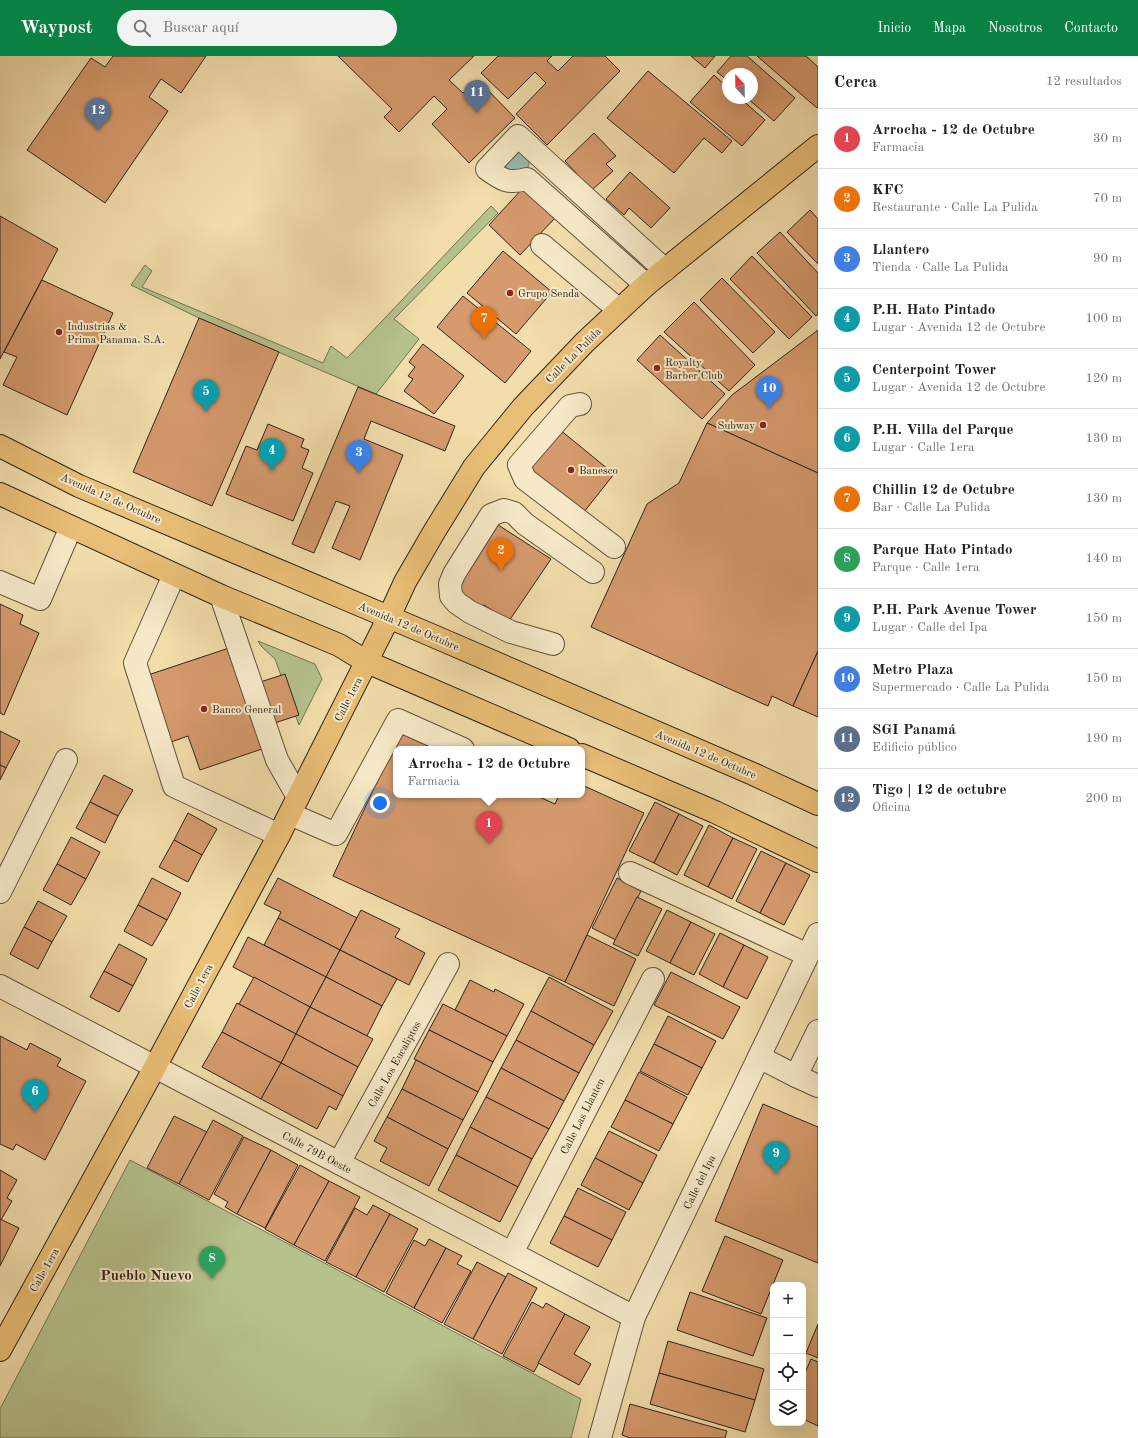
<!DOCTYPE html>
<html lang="es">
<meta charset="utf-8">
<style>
:root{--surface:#fff;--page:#f2f2f2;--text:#202124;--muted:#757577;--line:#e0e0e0;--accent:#0b8043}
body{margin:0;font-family:"Old Standard TT",serif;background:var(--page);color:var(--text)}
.controls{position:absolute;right:12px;bottom:12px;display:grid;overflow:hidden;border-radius:8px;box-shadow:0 4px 16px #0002}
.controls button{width:36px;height:36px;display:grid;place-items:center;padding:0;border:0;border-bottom:1px solid var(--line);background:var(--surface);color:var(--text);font:20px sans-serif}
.compass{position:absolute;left:722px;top:12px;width:36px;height:36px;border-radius:50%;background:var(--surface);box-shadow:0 4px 16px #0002;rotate:338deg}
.you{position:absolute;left:380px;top:747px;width:14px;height:14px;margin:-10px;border:3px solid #fff;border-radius:50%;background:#1a73e8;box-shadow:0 0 0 6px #1a73e833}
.badge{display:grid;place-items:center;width:26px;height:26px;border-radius:50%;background:var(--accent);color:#fff;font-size:13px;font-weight:700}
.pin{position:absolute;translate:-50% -33px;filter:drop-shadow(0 1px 2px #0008)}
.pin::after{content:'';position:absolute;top:21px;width:14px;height:12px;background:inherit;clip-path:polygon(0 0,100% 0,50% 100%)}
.popup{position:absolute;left:393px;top:690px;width:192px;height:52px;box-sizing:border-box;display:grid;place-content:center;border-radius:8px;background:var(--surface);filter:drop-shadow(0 1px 3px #0005);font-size:13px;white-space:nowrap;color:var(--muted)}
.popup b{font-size:15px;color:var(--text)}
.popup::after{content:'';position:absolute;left:50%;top:100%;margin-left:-8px;border:8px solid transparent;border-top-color:var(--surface)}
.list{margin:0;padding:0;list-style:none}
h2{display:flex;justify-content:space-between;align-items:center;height:52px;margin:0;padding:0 16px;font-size:17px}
h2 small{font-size:13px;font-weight:400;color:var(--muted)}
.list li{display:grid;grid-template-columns:26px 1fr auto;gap:12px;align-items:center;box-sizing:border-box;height:60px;padding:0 16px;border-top:1px solid var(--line)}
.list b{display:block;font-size:15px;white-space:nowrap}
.list p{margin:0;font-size:13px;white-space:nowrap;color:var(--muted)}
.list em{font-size:13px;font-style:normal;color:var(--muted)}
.icon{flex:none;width:22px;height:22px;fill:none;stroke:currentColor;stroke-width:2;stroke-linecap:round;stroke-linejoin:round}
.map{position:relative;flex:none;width:818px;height:1382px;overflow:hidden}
header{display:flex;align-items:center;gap:24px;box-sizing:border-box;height:56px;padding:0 20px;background:var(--accent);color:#fff}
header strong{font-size:19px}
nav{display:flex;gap:22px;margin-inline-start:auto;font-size:14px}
.search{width:280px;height:36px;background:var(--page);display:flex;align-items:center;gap:10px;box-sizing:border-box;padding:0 14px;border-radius:22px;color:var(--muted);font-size:15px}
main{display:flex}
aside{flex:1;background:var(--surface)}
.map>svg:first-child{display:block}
.green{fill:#b6c28c;stroke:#727454}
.water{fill:#9cbbb0;stroke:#707f74}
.building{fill:#d59a6d;stroke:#2f251b}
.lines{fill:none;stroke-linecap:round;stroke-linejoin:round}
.minor-casing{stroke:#60533f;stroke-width:24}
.major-casing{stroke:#2f251b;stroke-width:24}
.minor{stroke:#f7e9c8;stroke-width:22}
.major{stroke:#e9be76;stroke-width:22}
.poi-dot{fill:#8f2418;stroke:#f7e9c8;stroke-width:1.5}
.labels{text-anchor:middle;stroke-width:4;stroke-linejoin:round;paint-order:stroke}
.poi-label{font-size:11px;fill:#2f251b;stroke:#f7e9c8;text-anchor:start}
.street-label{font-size:11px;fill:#2f251b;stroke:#f7e9c8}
.district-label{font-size:15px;font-weight:bold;fill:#2f251b;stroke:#f7e9c8}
</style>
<header>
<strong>Waypost</strong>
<div class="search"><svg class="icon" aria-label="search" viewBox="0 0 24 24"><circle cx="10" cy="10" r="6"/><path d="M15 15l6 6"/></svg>Buscar aquí</div>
<nav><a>Inicio</a><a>Mapa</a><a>Nosotros</a><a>Contacto</a></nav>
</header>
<main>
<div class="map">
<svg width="818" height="1382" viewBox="0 0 818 1382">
<rect width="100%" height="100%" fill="#f2ddab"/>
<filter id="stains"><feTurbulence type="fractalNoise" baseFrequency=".005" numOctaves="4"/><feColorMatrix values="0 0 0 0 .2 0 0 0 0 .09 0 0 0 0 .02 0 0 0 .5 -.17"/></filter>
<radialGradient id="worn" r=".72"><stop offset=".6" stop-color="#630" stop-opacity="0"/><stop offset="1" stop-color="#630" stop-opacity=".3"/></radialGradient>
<!-- green -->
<g class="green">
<polygon points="491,150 498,157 394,263 419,283 376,338 199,262 131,229 145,209 152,215 142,231 323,307 331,290 347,302"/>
<polygon points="258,585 315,608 322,623 299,669 275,603 261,590"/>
<polygon points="130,1104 581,1343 571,1382 0,1382 0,1353"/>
</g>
<!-- water -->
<polygon class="water" points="516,92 529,101 529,109 527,113 508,115 504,108"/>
<!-- building -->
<g class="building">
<polygon points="113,0 206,0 181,37 161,23 149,41 168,55 105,147 27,94 91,2 105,11"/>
<polygon points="338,0 474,0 449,24 463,37 478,24 515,62 469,107 432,68 447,53 434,40 399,76 384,61 392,53"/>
<polygon points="498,0 552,0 547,5 558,15 573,0 605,0 620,15 547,89 516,58 546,27 535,16 508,43 481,17"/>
<polygon points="691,0 715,0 705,12"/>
<polygon points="731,0 747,0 795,42 774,65 747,42 752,42 752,18 728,18 728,25 717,16"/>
<polygon points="757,0 806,0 818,11 818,51 817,52"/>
<polygon points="648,15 732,85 722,97 704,82 674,117 607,62"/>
<polygon points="714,19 728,32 728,42 740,42 765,64 742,90 690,46"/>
<polygon points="594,77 616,100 606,108 613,115 592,134 565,105"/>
<polygon points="630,116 670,152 651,172 629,152 624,159 606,143"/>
<polygon points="523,132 555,162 520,199 489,169"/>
<polygon points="810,154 818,163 818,208 787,176"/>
<polygon points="0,160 58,193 0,303"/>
<polygon points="780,176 818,217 818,258 816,260 757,197"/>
<polygon points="503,195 552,236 516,278 467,237"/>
<polygon points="752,200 812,261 789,283 730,223"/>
<polygon points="722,222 775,276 753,297 700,244"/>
<polygon points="42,224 113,257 67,359 3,329 17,301 4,296"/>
<polygon points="463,240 531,295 505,327 437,271"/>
<polygon points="694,246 755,309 729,335 664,276"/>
<polygon points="199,262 279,296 212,450 133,416"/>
<polygon points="818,274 818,417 707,367 732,339"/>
<polygon points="660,279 725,338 702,363 637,304"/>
<polygon points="423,288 464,320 434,358 404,335 413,323 408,320 415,311 409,306"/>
<polygon points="358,331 455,370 445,395 371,365 364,383 403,399 360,504 332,492 350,450 336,445 314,497 292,488"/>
<polygon points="707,367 818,417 818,595 793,650 772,640 768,650 591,571 647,448 679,427"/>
<polygon points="268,368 304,383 301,391 309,394 302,412 313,417 293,465 226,438 246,390 257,394"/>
<polygon points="559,373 614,418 584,456 528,411"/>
<polygon points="492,465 551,503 509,565 484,549 481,550 456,534"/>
<polygon points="0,548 23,559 20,568 39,577 4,659 0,657"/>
<polygon points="229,592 262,693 200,714 188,680 171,686 148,619"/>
<polygon points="818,595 818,661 793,650"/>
<polygon points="285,618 299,659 256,673 242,632"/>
<polygon points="0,675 20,685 6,712 0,709"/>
<polygon points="400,677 435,693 396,693 396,739 535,739 555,748 559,739 582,739 582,729 644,757 565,926 333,820"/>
<polygon points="0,709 6,712 0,724"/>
<polygon points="104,719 133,734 118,760 90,746"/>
<polygon points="90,746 118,760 105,787 76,772"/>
<polygon points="655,746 679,758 654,807 629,795"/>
<polygon points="188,757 217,773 202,799 174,784"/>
<polygon points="679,758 703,770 677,819 654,807"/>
<polygon points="709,769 733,782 708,831 684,819"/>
<polygon points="71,781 100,796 86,823 57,808"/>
<polygon points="733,782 757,793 732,843 708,831"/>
<polygon points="174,784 202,799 188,826 159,811"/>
<polygon points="761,795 786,807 760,857 736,845"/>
<polygon points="786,807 810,819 784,869 760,857"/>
<polygon points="57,808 86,823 71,849 43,834"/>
<polygon points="152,822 181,837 167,864 138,849"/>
<polygon points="278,822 357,862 340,894 278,862 281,856 264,848"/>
<polygon points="617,822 641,835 616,884 592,872"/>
<polygon points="637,841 662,853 638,900 613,888"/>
<polygon points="38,845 67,860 52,886 24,871"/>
<polygon points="138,849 167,864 152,890 124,875"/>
<polygon points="361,854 400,873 395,881 425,897 409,929 340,894"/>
<polygon points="667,854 691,866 670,907 646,895"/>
<polygon points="278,862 340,894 326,921 264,889"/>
<polygon points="691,866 715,878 694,919 670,907"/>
<polygon points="24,871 52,886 38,913 10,898"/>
<polygon points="720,877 744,889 723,931 699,918"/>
<polygon points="587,879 636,903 614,950 565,926"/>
<polygon points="248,881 326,921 310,951 233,911"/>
<polygon points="119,888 147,903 133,930 104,915"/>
<polygon points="744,889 768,901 747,943 723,931"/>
<polygon points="340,894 397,923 382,950 326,921"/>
<polygon points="104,915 133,930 119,956 90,941"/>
<polygon points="671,916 740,951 723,983 654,949"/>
<polygon points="254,921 310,951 296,978 239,948"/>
<polygon points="326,921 382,950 367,980 310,951"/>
<polygon points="549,921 613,955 594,989 531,955"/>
<polygon points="470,924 494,936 495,933 524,948 507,980 455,954"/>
<polygon points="237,947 296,978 281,1007 222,976"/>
<polygon points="443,948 507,980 493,1006 429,974"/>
<polygon points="310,951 373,983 358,1011 296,978"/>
<polygon points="531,955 594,989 579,1017 516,984"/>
<polygon points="668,960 716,985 702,1012 654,988"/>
<polygon points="429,974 493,1006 478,1036 414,1003"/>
<polygon points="222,976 281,1007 261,1043 202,1011"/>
<polygon points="296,978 358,1011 343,1040 281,1007"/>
<polygon points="0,980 27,994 30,987 61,1003 57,1010 86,1025 45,1104 16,1088 13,1094 0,1088"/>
<polygon points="516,984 579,1017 564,1045 501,1012"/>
<polygon points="654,988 702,1012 688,1039 640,1015"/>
<polygon points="416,1004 478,1036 463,1064 402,1033"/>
<polygon points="281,1007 343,1040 336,1054 329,1050 317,1073 261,1043"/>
<polygon points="501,1012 564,1045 549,1073 486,1041"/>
<polygon points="639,1016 687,1041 673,1068 625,1044"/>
<polygon points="402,1033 463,1064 448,1093 387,1061"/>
<polygon points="486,1041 549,1073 532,1103 470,1071"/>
<polygon points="625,1044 673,1068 659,1095 611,1071"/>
<polygon points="763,1048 818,1071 818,1207 715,1165"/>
<polygon points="174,1060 207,1076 179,1128 147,1112"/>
<polygon points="387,1061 448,1093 429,1130 380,1105 387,1092 374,1085"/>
<polygon points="213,1064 243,1080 209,1144 179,1128"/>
<polygon points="470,1071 532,1103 518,1131 456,1099"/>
<polygon points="609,1075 657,1099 643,1127 595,1102"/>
<polygon points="244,1081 271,1094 237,1158 225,1151 228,1146 214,1138"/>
<polygon points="271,1094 298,1109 265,1172 237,1158"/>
<polygon points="456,1099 518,1131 500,1166 438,1134"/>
<polygon points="595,1102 643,1127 629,1154 581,1129"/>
<polygon points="300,1109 329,1125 294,1189 265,1173"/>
<polygon points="0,1114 17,1124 7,1142 12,1145 1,1164 0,1163"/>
<polygon points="329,1125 360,1141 325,1205 294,1189"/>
<polygon points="578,1132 626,1156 612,1184 564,1160"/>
<polygon points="373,1149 390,1158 356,1221 326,1206 355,1152 367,1159"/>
<polygon points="390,1158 418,1173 384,1236 356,1221"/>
<polygon points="564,1160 612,1184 598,1211 550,1187"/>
<polygon points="0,1163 19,1172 0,1210"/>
<polygon points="725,1180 783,1204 761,1258 702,1235"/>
<polygon points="429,1183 446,1192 414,1252 386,1237 414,1184 425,1190"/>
<polygon points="446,1192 462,1200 457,1208 471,1215 442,1267 414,1252"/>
<polygon points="477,1206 506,1221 473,1283 444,1268"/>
<polygon points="508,1217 537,1232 502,1298 473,1283"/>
<polygon points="690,1236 767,1262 753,1300 677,1274"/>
<polygon points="532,1246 543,1252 546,1247 565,1258 534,1316 503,1300"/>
<polygon points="565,1258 590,1271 574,1298 591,1308 579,1329 538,1307"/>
<polygon points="818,1268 818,1302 806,1297"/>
<polygon points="668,1285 764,1313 755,1344 659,1317"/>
<polygon points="811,1303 818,1306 818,1370 803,1363 803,1321"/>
<polygon points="659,1317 755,1344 745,1376 650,1348"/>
<polygon points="630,1348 727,1375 725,1382 630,1382 622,1379"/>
</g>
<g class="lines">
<!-- minor casing -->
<g class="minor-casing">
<g id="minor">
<polyline points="542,189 619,254"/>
<path d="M646 229 527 123C508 128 502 124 487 113L518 80 665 214"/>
<polyline points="580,348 570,350 519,409 525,423 614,491"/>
<polyline points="174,519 135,607 174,730 279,779"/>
<polyline points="0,526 40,543 71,471"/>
<polyline points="221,540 277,704 298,741"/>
<polyline points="553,588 511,576 470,556 457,547 451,540 450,528 454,518 491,459 504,454 514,457 525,468 593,516"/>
<polyline points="290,758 336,778 398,664 463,693"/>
<polyline points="630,817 808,899"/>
<polyline points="0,836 66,704"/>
<polyline points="0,930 634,1261"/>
<polyline points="759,1001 796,1020 818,975"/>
<polyline points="796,1020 818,1030"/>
<polyline points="339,1107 448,908"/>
<polyline points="512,1197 653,923"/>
<polyline points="600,1382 634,1261 818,878"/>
</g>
</g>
<!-- major casing -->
<g class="major-casing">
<g id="major">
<polyline points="0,390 79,430 431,579 753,718 818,748"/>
<polyline points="0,438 221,540 339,589 367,606 569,693"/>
<polyline points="582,699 715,756 818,805"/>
<polyline points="0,1294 155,1011 279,779 389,561 405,526 434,476 474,411 523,351 585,286 646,229 818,90"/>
</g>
</g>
<!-- minor -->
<use href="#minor" class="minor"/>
<!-- major -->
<use href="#major" class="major"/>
</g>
<!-- markers -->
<g class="poi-dot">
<circle cx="510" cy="237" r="4"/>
<circle cx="59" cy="276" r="4"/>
<circle cx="657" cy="312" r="4"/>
<circle cx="763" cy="369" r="4"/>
<circle cx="571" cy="414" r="4"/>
<circle cx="204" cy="653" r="4"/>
</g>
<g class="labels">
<!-- poi labels -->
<g class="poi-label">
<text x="518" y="241">Grupo Senda</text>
<text x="67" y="274">Industrias &amp;<tspan x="67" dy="13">Prima Panama, S.A.</tspan></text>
<text x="665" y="310">Royalty<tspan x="665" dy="13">Barber Club</tspan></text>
<text x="755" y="373" text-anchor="end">Subway</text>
<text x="579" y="418">Banesco</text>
<text x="212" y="657">Banco General</text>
</g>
<!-- street labels -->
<g class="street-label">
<text transform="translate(573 299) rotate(-45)" y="4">Calle La Pulida</text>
<text transform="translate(111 442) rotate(24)" y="4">Avenida 12 de Octubre</text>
<text transform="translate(409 570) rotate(23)" y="4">Avenida 12 de Octubre</text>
<text transform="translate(348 643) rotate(-63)" y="4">Calle 1era</text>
<text transform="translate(706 698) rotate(23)" y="4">Avenida 12 de Octubre</text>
<text transform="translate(198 930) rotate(-62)" y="4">Calle 1era</text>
<text transform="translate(394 1008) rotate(-61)" y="4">Calle Los Eucaliptos</text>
<text transform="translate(582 1060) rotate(-63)" y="4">Calle Las Llanten</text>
<text transform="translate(317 1096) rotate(28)" y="4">Calle 79B Oeste</text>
<text transform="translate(699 1126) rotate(-64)" y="4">Calle del Ipa</text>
<text transform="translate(44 1214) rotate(-61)" y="4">Calle 1era</text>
</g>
<!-- district labels -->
<g class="district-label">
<text x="146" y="1224">Pueblo Nuevo</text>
</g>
</g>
<rect width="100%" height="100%" filter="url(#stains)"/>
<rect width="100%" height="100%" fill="url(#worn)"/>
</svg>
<div class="controls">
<button>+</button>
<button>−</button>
<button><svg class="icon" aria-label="locate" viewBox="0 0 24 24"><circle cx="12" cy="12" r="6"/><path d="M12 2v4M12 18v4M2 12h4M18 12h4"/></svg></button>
<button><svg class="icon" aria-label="layers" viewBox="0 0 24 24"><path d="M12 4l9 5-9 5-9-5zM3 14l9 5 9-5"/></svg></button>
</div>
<svg class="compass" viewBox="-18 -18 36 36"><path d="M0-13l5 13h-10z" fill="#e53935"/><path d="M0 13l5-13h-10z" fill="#757577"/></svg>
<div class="you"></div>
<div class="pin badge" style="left:489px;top:788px;background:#e0444e">1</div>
<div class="popup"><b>Arrocha - 12 de Octubre</b>Farmacia</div>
<div class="pin badge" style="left:501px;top:515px;background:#e8710a">2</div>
<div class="pin badge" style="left:359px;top:417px;background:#3f7fe0">3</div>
<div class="pin badge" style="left:272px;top:415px;background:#0f9aa8">4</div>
<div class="pin badge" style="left:206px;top:356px;background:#0f9aa8">5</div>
<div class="pin badge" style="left:35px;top:1056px;background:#0f9aa8">6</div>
<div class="pin badge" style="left:484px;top:283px;background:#e8710a">7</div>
<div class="pin badge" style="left:212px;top:1223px;background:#2e9e5b">8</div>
<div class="pin badge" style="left:776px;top:1118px;background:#0f9aa8">9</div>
<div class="pin badge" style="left:769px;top:353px;background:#3f7fe0">10</div>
<div class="pin badge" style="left:477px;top:57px;background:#5c6f8a">11</div>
<div class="pin badge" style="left:98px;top:75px;background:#5c6f8a">12</div>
</div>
<aside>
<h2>Cerca<small>12 resultados</small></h2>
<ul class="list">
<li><span class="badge" style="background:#e0444e">1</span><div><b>Arrocha - 12 de Octubre</b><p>Farmacia</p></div><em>30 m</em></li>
<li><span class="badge" style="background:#e8710a">2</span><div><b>KFC</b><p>Restaurante · Calle La Pulida</p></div><em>70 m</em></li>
<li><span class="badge" style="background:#3f7fe0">3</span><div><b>Llantero</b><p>Tienda · Calle La Pulida</p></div><em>90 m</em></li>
<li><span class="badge" style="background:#0f9aa8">4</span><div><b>P.H. Hato Pintado</b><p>Lugar · Avenida 12 de Octubre</p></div><em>100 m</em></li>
<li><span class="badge" style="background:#0f9aa8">5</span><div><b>Centerpoint Tower</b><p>Lugar · Avenida 12 de Octubre</p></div><em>120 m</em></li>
<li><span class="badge" style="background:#0f9aa8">6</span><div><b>P.H. Villa del Parque</b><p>Lugar · Calle 1era</p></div><em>130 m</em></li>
<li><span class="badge" style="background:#e8710a">7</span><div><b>Chillin 12 de Octubre</b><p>Bar · Calle La Pulida</p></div><em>130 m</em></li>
<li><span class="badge" style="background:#2e9e5b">8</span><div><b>Parque Hato Pintado</b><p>Parque · Calle 1era</p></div><em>140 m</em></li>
<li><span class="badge" style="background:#0f9aa8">9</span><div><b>P.H. Park Avenue Tower</b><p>Lugar · Calle del Ipa</p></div><em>150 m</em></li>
<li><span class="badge" style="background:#3f7fe0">10</span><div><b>Metro Plaza</b><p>Supermercado · Calle La Pulida</p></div><em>150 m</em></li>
<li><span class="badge" style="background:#5c6f8a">11</span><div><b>SGI Panamá</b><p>Edificio público</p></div><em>190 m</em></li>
<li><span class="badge" style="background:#5c6f8a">12</span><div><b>Tigo | 12 de octubre</b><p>Oficina</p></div><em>200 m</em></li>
</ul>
</aside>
</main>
